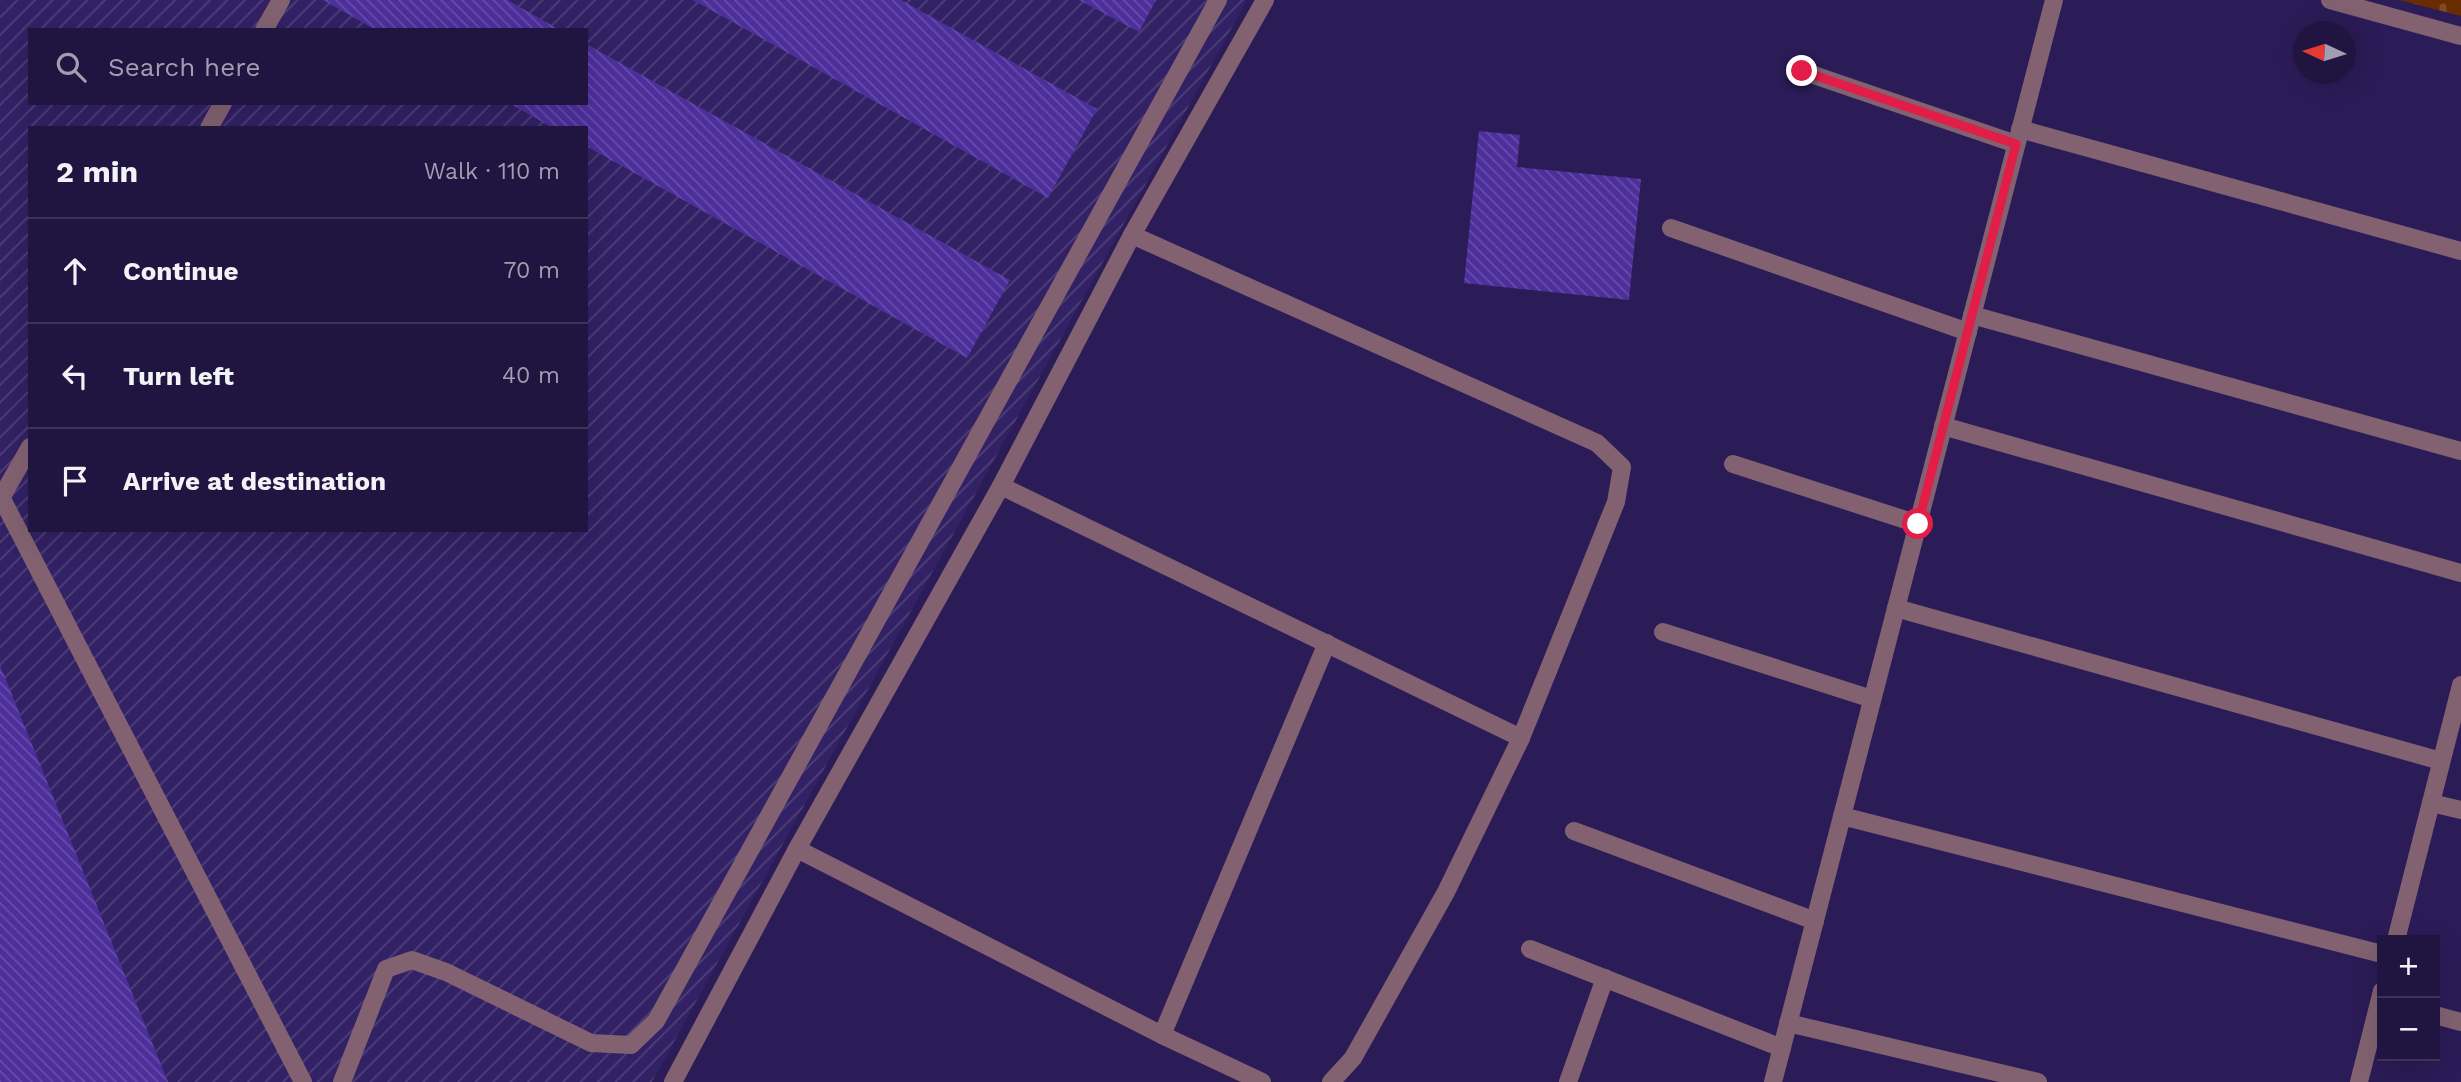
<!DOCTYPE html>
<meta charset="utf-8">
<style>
:root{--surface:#201441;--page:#281d48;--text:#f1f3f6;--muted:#a29eb1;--line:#3d335a}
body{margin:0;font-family:"Work Sans",sans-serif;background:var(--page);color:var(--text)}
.controls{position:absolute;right:21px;bottom:21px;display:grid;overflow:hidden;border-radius:0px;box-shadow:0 7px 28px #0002}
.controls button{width:63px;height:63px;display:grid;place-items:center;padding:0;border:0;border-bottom:2px solid var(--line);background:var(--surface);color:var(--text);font:35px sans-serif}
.compass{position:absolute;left:2293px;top:21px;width:63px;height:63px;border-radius:50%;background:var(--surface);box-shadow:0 7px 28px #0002;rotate:274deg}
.stop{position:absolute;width:21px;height:21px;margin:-16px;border:5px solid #e11d48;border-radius:50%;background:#fff}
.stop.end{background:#e11d48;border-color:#fff;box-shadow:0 2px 7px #0008}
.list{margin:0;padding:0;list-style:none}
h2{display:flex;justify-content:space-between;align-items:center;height:91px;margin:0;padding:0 28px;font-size:30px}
h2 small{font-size:23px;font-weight:400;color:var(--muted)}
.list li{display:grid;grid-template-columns:46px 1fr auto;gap:21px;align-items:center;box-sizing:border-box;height:105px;padding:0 28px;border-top:2px solid var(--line)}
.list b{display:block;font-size:26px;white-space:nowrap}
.list em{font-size:23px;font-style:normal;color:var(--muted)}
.icon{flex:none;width:38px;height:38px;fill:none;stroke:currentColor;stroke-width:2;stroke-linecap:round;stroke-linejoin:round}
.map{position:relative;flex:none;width:2461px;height:1082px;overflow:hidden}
.search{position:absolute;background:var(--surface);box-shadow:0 7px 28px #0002;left:28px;top:28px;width:560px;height:77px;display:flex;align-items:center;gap:18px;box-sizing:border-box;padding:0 24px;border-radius:0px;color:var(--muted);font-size:26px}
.panel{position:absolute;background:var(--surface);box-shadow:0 7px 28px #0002;left:28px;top:126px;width:560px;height:406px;border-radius:0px}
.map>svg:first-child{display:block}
.industrial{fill:url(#industrial-furrows);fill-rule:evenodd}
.cemetery{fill:url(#cemetery-stones)}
.building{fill:url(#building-back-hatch)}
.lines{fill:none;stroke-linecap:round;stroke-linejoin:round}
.minor{stroke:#826271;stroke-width:18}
.route{stroke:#e11d48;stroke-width:9}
</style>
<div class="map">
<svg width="2461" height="1082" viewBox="0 0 2461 1082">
<defs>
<pattern id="industrial-furrows" width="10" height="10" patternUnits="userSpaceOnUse" patternTransform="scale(1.75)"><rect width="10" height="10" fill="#322164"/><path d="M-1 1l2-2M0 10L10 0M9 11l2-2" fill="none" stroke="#4f407b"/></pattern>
<pattern id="cemetery-stones" width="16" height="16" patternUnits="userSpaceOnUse" patternTransform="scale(1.75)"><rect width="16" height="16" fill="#682c00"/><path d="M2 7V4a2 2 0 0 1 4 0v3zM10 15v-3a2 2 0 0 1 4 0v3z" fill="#7d4926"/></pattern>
<pattern id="building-back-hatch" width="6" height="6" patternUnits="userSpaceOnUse" patternTransform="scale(1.75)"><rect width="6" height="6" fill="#4d2f9b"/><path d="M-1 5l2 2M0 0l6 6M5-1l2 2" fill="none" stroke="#664caa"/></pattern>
</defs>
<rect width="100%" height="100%" fill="#2b1b57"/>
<!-- industrial -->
<path class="industrial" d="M0 0H1247L652 1082H0ZM30 30H586V103H30ZM30 128H586V530H30Z"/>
<!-- cemetery -->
<polygon class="cemetery" points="2399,0 2461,0 2461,16"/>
<!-- building -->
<g class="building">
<polygon points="323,0 507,0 560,30 376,30"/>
<polygon points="693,0 901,0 1097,109 1048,198"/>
<polygon points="1079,0 1156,0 1139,32"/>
<polygon points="586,44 1010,280 967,358 586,146 586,128 553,128 509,103 586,103"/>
<polygon points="1479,131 1520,135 1517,167 1641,179 1629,300 1464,283"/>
<polygon points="0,665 168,1082 0,1082"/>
</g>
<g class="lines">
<!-- minor -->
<g class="minor">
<polyline points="2330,0 2461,36"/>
<polyline points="264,30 281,0"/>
<polyline points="1802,71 2016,144"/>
<polyline points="209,128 223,103"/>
<polyline points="2020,129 2461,251"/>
<polyline points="1671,228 1968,332"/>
<polyline points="1132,235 1597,443 1622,467 1616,502 1521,738 1446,892 1353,1058 1331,1082"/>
<polyline points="1972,315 2461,451"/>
<polyline points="1943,426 2461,573"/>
<polyline points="1733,464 1918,524"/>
<polyline points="1001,486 1521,738"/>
<polyline points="0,495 303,1082"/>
<polyline points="1,498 30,447"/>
<polyline points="1896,608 2441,761"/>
<polyline points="1663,632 1872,699"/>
<polyline points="2431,803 2461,810"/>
<polyline points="1842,816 2382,954"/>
<polyline points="1574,831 1815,921"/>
<polyline points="797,849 1162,1035 1262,1082"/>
<polyline points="2396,940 2461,685"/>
<polyline points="1530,949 1782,1048"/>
<polyline points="2435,1015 2461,1022"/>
<polyline points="1788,1023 2038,1082"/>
<polyline points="1162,1035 1327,643"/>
<polyline points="342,1082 386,969 412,960 446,972 591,1043 631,1045 656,1021 1218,0"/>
<polyline points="673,1082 797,849 1001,486 1132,235 1265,0"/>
<polyline points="1568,1082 1605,978"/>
<polyline points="1773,1082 2054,0"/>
<polyline points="2359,1082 2382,991"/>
</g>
</g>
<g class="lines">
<!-- route -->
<polyline class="route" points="1802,71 2016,144 1918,524"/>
</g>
</svg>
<div class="controls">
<button>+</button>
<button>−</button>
</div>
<svg class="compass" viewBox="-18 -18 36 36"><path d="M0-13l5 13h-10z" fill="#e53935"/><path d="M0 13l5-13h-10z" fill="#a29eb1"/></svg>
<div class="stop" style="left:1918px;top:524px"></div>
<div class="stop end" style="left:1802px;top:71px"></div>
<div class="search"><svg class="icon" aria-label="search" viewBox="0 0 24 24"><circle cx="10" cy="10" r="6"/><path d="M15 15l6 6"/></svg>Search here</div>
<section class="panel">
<h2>2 min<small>Walk · 110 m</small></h2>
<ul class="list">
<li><svg class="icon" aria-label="ahead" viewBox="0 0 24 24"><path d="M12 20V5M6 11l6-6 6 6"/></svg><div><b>Continue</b></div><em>70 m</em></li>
<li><svg class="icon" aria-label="left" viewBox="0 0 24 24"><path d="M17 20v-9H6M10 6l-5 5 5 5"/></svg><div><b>Turn left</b></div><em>40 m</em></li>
<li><svg class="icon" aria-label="arrive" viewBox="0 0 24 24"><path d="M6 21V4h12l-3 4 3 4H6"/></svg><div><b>Arrive at destination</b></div></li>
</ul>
</section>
</div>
